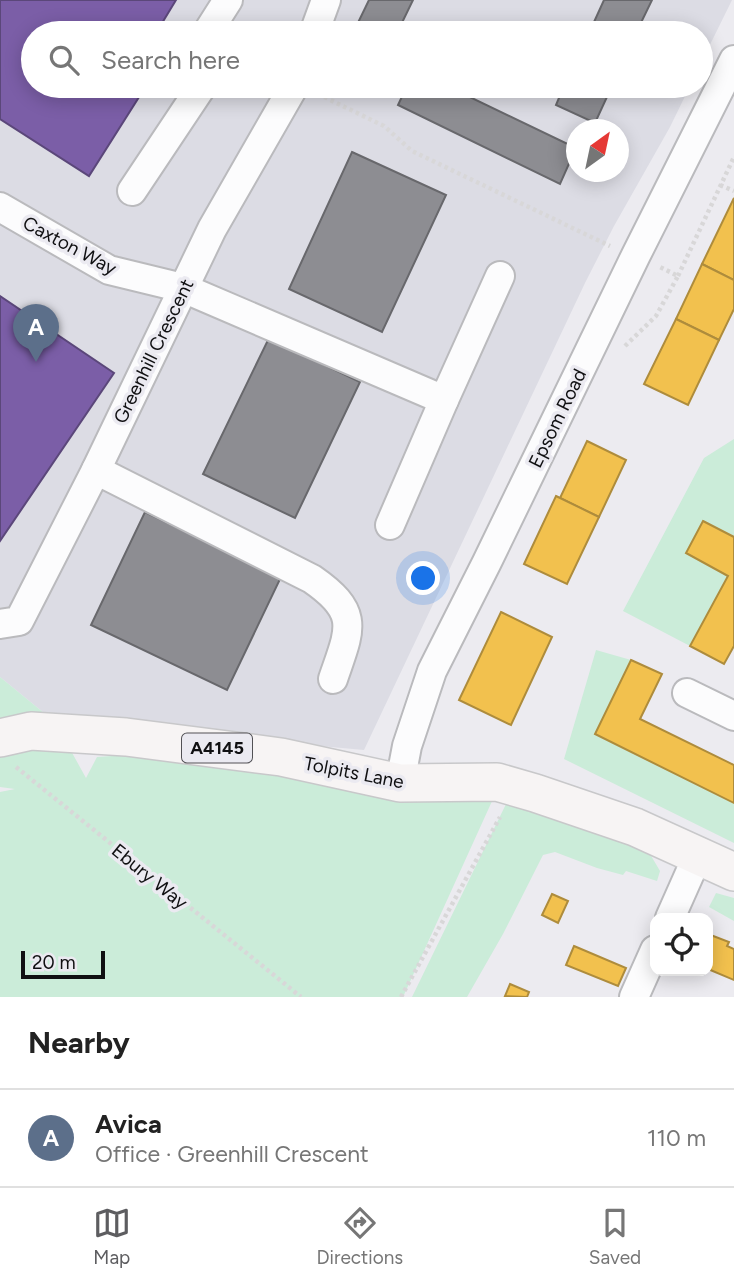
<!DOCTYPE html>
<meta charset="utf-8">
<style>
:root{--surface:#fff;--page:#f6f6f6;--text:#222;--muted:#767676;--line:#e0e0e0;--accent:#5d5d60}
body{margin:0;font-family:Figtree,sans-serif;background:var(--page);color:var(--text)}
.controls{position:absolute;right:21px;bottom:21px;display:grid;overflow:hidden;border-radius:14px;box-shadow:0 4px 18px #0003}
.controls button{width:63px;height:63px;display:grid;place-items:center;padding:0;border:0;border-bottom:2px solid var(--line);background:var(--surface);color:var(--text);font:35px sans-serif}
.compass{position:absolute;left:566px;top:119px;width:63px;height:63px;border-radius:50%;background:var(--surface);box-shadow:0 4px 18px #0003;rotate:33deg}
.scale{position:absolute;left:21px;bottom:18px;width:84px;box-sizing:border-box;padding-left:7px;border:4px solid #101012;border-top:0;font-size:19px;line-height:24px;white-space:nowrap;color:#101012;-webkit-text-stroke:5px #ebeaf1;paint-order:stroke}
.you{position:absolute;left:424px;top:579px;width:24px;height:24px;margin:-18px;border:5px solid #fff;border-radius:50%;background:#1a73e8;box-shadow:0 0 0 10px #1a73e833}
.badge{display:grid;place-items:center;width:46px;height:46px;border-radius:50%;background:var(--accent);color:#fff;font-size:23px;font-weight:700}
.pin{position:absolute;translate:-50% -58px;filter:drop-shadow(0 2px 4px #0008)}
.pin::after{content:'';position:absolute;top:37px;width:24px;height:21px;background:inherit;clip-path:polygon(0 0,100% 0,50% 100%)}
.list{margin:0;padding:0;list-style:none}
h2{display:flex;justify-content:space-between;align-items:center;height:91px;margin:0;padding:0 28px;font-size:30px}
h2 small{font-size:23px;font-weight:400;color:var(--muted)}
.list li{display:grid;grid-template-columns:46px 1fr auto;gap:21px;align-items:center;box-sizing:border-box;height:98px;padding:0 28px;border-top:2px solid var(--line)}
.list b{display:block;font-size:26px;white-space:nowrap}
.list p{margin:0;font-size:23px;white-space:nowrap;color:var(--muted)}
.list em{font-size:23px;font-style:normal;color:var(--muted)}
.icon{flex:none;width:38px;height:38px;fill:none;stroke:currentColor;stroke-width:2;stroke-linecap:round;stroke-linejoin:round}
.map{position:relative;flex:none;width:734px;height:997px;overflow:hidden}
.search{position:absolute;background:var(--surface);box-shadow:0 4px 18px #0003;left:21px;right:21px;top:21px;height:77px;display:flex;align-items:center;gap:18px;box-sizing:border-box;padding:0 24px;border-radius:38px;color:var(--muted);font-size:26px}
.sheet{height:189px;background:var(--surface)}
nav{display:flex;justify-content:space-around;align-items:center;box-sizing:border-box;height:98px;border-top:2px solid var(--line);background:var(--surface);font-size:19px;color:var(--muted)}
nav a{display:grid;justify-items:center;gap:4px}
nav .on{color:var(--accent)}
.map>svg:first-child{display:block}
.built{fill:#dcdce4;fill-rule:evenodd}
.green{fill:#cbecd9}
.homes{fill:#f2c14e;stroke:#ae8c3c;stroke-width:2}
.offices{fill:#7b5ea7;stroke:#5b477a;stroke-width:2}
.industry{fill:#8d8d92;stroke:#68686c;stroke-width:2}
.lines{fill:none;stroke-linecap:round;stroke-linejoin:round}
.minor-casing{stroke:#bababd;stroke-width:32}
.major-casing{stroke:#c8c8ca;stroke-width:40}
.path{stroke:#d8d7d8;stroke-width:4.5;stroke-dasharray:3.5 3.5;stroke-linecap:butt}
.minor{stroke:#fcfcfd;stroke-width:28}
.major{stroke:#f7f4f4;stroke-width:37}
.labels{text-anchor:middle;stroke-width:7;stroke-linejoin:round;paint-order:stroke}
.shield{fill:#ebeaf1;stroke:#525155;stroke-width:2}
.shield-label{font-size:18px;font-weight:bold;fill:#101012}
.street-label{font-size:19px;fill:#101012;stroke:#ebeaf1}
</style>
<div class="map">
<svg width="734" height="997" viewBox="0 0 734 997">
<rect width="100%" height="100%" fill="#ecebf0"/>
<!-- built -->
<path class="built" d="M0 0H732L701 63V33H33V86H690L670 127 614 226 585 283 364 750 55 722 0 677ZM576 130H618V172H576Z"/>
<!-- green -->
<g class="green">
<polygon points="734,439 734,537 703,521 686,553 728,576 690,646 623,611 704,458"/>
<polygon points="596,650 631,660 595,734 734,803 734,843 564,759"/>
<polygon points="0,677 55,722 86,778 97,757 155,753 493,799 403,997 0,997 0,792 15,789 0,787"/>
<polygon points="507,802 643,847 650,854 660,871 657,881 626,871 623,875 597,868 555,852 543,855 503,934 467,997 412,997"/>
<polygon points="716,893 734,898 734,921 709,907"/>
</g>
<!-- homes -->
<g class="homes">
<polygon points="734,198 734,280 702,264"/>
<polygon points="702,264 734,280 734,309 719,340 676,319"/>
<polygon points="676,319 719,340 688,405 644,384"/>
<polygon points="587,441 626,460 599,517 560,498"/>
<polygon points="556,496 599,517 567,584 524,564"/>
<polygon points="703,521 734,537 734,646 724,664 690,646 728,576 686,553"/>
<polygon points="501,612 552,637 511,725 459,700"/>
<polygon points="631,660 662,674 640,719 734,765 734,803 595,734"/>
<polygon points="552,894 568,901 558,923 542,915"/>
<polygon points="708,934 729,942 727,946 734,949 734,980 708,969"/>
<polygon points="574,946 626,968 618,986 566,965"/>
<polygon points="510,984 529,992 527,997 505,996"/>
</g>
<!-- offices -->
<g class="offices">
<polygon points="0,0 176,0 156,33 33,33 33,86 146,86 89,176 0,119"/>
<polygon points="0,296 114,373 0,541"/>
</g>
<!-- industry -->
<g class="industry">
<polygon points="369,0 413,0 397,33 353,33"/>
<polygon points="604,0 652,0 636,33 589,33"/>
<polygon points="351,86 373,86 369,94"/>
<polygon points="407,86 447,86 576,148 560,184 398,105"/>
<polygon points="564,86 612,86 595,123 556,105"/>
<polygon points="352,152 446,195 382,332 289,289"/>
<polygon points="269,338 360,382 295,518 203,474"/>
<polygon points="145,512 281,577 227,690 91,625"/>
</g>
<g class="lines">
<!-- minor casing -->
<g class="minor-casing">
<g id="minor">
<polyline points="207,33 228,0"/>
<polyline points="314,33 326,0"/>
<polyline points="132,191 202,86"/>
<polyline points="0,207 109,270 183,288 444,400 500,276"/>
<path d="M96 470 312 579C361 613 350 629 333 679"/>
<polyline points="390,525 444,400"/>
<polyline points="0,624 19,621 96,470 212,229 294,86"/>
<polyline points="687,693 734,716"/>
<polyline points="400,783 407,746 432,671 487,562 636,255 734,60"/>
<polyline points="670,918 698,855"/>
<polyline points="634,997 655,950"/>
</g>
</g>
<!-- major casing -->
<g class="major-casing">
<polyline id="major" points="0,738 31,731 126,737 281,757 400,783 497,782 535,793 635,827 734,872"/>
</g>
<!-- path -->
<g class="path">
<polyline points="318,94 384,126 412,151 610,246"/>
<polyline points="720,185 734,191"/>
<polyline points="678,276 734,157"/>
<polyline points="625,346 656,316 678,276 660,267"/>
<polyline points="16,767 301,997"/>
<polyline points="401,997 500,817"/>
</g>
<!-- minor -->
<use href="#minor" class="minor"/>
<!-- major -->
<use href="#major" class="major"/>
</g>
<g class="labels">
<!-- shield labels -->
<rect class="shield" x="182" y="733.5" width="70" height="29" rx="5"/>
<g class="shield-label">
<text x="217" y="754">A4145</text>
</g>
<!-- street labels -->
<g class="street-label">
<text transform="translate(70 245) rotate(28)" y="7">Caxton Way</text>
<text transform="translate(153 351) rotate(-64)" y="7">Greenhill Crescent</text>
<text transform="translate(557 418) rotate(-64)" y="7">Epsom Road</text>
<text transform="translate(354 772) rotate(11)" y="7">Tolpits Lane</text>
<text transform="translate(150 876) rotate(39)" y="7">Ebury Way</text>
</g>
</g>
</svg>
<div class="controls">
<button><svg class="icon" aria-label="locate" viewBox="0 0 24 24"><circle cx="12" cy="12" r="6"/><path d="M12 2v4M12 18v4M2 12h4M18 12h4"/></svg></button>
</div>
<svg class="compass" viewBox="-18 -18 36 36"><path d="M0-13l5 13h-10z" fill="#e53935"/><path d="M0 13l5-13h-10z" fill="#767676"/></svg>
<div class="scale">20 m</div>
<div class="you"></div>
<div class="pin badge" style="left:36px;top:362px;background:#5c6f8a">A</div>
<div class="search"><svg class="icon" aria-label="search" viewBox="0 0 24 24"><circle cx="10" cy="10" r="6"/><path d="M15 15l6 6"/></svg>Search here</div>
</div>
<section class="sheet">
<h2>Nearby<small></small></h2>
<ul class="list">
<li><span class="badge" style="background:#5c6f8a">A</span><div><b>Avica</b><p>Office · Greenhill Crescent</p></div><em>110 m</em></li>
</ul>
</section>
<nav>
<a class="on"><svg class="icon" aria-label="map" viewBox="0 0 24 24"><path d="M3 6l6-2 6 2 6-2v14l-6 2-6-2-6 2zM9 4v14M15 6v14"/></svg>Map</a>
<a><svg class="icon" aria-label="directions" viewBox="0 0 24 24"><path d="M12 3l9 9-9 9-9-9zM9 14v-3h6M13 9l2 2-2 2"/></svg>Directions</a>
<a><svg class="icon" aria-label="saved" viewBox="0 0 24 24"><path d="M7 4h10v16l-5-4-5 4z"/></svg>Saved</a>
</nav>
